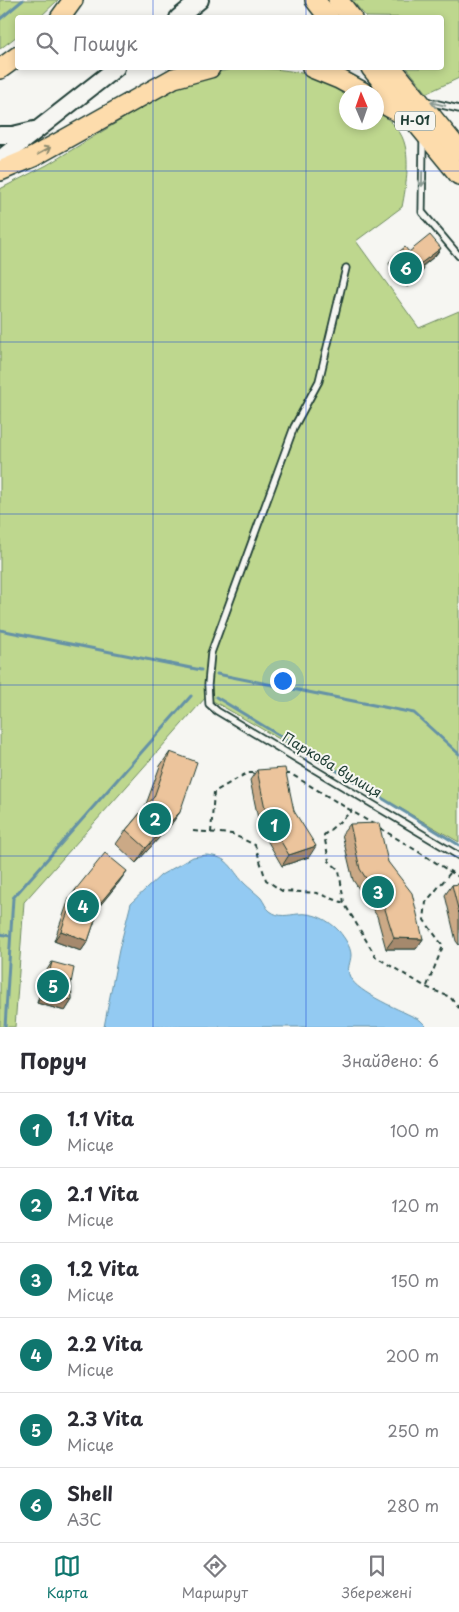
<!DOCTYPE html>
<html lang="uk">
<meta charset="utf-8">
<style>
:root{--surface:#fff;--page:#f2f2f3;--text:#2b2b33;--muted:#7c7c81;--line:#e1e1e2;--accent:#0f766e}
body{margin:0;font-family:"Playpen Sans",sans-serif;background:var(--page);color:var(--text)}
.compass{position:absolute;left:339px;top:85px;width:45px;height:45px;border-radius:50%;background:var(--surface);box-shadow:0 2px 8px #0003;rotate:358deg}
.you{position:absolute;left:282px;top:680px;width:18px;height:18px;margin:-12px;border:4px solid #fff;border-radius:50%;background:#1a73e8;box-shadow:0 0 0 8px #1a73e833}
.badge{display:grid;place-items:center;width:32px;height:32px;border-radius:50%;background:var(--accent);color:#fff;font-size:16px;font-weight:700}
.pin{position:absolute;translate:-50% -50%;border:2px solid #fff;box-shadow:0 1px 5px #0006}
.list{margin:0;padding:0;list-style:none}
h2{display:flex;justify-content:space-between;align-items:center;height:65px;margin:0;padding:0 20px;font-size:21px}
h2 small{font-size:16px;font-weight:400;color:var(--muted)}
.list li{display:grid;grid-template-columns:32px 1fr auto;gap:15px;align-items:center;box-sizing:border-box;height:75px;padding:0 20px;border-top:1px solid var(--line)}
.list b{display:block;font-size:19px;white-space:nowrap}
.list p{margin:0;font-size:16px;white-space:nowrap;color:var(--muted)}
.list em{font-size:16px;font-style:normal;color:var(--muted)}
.icon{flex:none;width:28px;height:28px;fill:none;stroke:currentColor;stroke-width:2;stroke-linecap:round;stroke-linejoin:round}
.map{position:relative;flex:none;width:459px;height:1027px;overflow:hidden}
.search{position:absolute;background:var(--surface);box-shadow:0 2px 8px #0003;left:15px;right:15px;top:15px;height:55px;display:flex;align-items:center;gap:12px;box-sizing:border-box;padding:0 18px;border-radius:5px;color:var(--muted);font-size:19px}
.sheet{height:515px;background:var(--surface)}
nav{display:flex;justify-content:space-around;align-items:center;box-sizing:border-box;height:70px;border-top:1px solid var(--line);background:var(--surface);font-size:14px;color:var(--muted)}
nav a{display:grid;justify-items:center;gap:2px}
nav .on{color:var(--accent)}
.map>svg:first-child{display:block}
.green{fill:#bed78e;stroke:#6e8a61}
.water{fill:#93caf2;stroke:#6592a6}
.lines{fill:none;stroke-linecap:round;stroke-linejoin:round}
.stream{stroke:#6592a6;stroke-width:3}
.lane-casing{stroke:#1f3d34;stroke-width:9}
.secondary-casing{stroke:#1f3d34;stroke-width:20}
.primary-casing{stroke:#1f3d34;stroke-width:22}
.path{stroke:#1f3d34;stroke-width:2;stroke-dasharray:5 4;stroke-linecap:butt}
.lane{stroke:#f6f6f2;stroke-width:5.5}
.secondary{stroke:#f6f6f2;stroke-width:16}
.primary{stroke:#fddcac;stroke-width:19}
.wall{fill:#cba986;stroke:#1f3d34}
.shaded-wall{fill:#a5896d;stroke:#1f3d34}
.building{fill:#ecc49c;stroke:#1f3d34}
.oneway{stroke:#8a9a93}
.oneway2{stroke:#8e8c70}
.grid{fill:none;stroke:#1d4ed8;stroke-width:1;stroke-opacity:0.55}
.labels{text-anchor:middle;stroke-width:4;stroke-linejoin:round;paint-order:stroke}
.shield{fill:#f6f6f2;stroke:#60746d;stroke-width:1}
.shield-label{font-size:12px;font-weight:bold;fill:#1f3d34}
.street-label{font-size:14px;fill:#1f3d34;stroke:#f6f6f2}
</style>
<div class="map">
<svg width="459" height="1027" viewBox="0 0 459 1027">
<rect width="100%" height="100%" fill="#f6f6f2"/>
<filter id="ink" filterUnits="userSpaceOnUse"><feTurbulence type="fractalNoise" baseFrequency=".02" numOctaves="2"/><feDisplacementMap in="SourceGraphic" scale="10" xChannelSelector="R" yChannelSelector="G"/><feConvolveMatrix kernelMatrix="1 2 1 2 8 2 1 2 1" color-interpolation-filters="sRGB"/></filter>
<g filter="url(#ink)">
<!-- green -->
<g class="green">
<polygon points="0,0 58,0 40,17 18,18 17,36 0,49"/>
<polygon points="352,0 459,0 459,78 427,93 407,68 442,68 442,18 366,17"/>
<path d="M238 68C277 68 314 70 346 92V122H376L377 111C385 117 394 123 400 133 412 152 406 187 402 207L356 241 419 328 459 311V842L206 697 24 902 15 1027H0V189L47 165 167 92 208 74Z"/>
</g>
<!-- water -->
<path class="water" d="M206 855C230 857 230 868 244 883 249 888 256 893 261 898 264 902 266 908 270 911 279 918 288 915 298 914 313 912 329 920 339 931 344 937 351 947 351 955 351 962 346 969 350 977 357 993 403 1011 420 1020L427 1027H104L119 950 131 903 161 875 193 857Z"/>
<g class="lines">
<!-- stream -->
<g class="stream">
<polyline points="0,19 23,0"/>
<polyline points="0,630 201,670"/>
<polyline points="217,674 414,713 459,754"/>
<polyline points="216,697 459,845"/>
<polyline points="0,934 10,936"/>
<polyline points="5,1027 13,898 191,696"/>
</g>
<!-- lane casing -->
<g class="lane-casing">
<g id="lane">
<polyline points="425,101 459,109"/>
<polyline points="423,140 422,212 459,256"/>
<polyline points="346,268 319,381 294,427 211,653 208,685 209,704 217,711 459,856"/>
</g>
</g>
<!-- secondary casing -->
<g class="secondary-casing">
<g id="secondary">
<polyline points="178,18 200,0"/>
<polyline points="0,135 13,135 34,130"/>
<polyline points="0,159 116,68"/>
</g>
</g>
<!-- primary casing -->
<g class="primary-casing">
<g id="primary">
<polyline points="315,0 329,18"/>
<polyline points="338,0 352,18"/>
<polyline points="60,18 73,0"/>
<polyline points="312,68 339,79 363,92"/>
<polyline points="371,68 459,175"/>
<polyline points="392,68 459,150"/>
<polyline points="0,69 18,56"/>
<polyline points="376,100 406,116"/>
<polyline points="0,171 33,157 174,78 210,68"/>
</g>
</g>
<!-- path -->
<g class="path">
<polyline points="285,774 291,774 373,824"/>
<polyline points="380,828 459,877"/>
<polyline points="193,831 232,834 255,845 266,880 282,891 317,893 344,903 376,957 426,987 450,997 459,1008"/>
<polyline points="211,833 214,792 247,773 255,773"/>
<polyline points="344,903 339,870 329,861 324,835 352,811"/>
<polyline points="427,986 443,946 424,920 426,902 451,872"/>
</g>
<!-- lane -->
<use href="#lane" class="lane"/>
<!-- secondary -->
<use href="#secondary" class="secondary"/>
<!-- primary -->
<use href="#primary" class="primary"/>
</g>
<!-- wall -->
<g class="wall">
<polygon points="441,248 435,256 422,267 424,269 418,277 407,287 389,264 394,256 409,252"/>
<polygon points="170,752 180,812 170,826 136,863 116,844 126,830 145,807 160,766"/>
<polygon points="257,770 294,811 309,857 282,866 260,828 250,780"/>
<polygon points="350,824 388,862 423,939 416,949 386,949 377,916 353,880 342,834"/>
<polygon points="120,881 100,905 88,941 81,951 54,941 69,899 76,889"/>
<polygon points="459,884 459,945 456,941 445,895 452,885"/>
<polygon points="52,962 71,983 72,1000 65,1011 37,1003 45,973"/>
</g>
<!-- shaded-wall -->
<g class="shaded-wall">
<polygon points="441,248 435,256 414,272 420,264"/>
<polygon points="424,269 418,277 407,287 413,279"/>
<polygon points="180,812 170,826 136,863 146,848"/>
<polygon points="316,846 309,857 282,866 289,855"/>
<polygon points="127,871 120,881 94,913 101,902"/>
<polygon points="61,931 88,941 81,951 54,941"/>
<polygon points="394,938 423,939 416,949 386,949"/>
<polygon points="44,993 72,1000 65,1011 37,1003"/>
</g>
<!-- building -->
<g class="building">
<polygon points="430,235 441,248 420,264 424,269 413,279 394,256 405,247 409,252"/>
<polygon points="170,752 197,762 180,812 146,848 126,830 154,797"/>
<polygon points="285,768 294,811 316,846 289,855 267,818 257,770"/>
<polygon points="379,823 388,862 412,893 423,939 394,938 384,906 360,869 350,824"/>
<polygon points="105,853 127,871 101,902 88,941 61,931 76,889"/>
<polygon points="459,884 459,913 452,885"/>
<polygon points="52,962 74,968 71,983 72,1000 44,993"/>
</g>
<!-- one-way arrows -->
<defs><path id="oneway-shaft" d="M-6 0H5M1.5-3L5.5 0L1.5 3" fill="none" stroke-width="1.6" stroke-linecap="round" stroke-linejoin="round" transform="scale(1.25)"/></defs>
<g class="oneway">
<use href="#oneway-shaft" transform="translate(438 104) rotate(-166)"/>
<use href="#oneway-shaft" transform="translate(422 179) rotate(91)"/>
</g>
<use class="oneway2" href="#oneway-shaft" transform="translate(44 151) rotate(-29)"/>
</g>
<!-- grid -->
<path class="grid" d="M153 0V18M306 0V18M153 68V1027M306 68V1027M0 171H459M0 342H459M0 514H459M0 685H459M0 856H459"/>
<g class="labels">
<!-- shield labels -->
<rect class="shield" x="395" y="111.5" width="40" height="19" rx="4"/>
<g class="shield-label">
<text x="415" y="125">Н-01</text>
</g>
<!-- street labels -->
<g class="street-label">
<text transform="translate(332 765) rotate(31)" y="5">Паркова вулиця</text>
</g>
</g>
</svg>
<svg class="compass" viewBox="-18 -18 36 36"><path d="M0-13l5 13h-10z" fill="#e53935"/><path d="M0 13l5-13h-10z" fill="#7c7c81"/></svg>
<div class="you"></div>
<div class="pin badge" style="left:274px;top:825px">1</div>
<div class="pin badge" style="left:155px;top:819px">2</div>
<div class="pin badge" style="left:378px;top:892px">3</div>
<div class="pin badge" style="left:83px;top:906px">4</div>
<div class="pin badge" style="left:53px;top:986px">5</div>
<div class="pin badge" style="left:406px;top:268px">6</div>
<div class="search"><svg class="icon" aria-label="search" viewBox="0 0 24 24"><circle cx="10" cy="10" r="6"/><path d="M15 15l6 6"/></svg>Пошук</div>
</div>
<section class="sheet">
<h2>Поруч<small>Знайдено: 6</small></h2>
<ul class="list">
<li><span class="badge">1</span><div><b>1.1 Vita</b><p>Місце</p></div><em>100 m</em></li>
<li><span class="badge">2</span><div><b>2.1 Vita</b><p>Місце</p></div><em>120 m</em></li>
<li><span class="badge">3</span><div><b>1.2 Vita</b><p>Місце</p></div><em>150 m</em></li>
<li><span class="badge">4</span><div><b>2.2 Vita</b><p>Місце</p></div><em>200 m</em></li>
<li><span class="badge">5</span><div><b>2.3 Vita</b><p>Місце</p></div><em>250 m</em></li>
<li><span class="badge">6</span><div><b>Shell</b><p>АЗС</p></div><em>280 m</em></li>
</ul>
</section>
<nav>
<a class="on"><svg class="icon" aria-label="map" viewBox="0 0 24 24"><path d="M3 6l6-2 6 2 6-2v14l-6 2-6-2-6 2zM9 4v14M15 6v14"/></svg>Карта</a>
<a><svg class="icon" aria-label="directions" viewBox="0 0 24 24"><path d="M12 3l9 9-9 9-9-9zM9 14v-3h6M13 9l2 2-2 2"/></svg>Маршрут</a>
<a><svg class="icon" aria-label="saved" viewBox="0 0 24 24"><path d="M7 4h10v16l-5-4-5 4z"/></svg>Збережені</a>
</nav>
